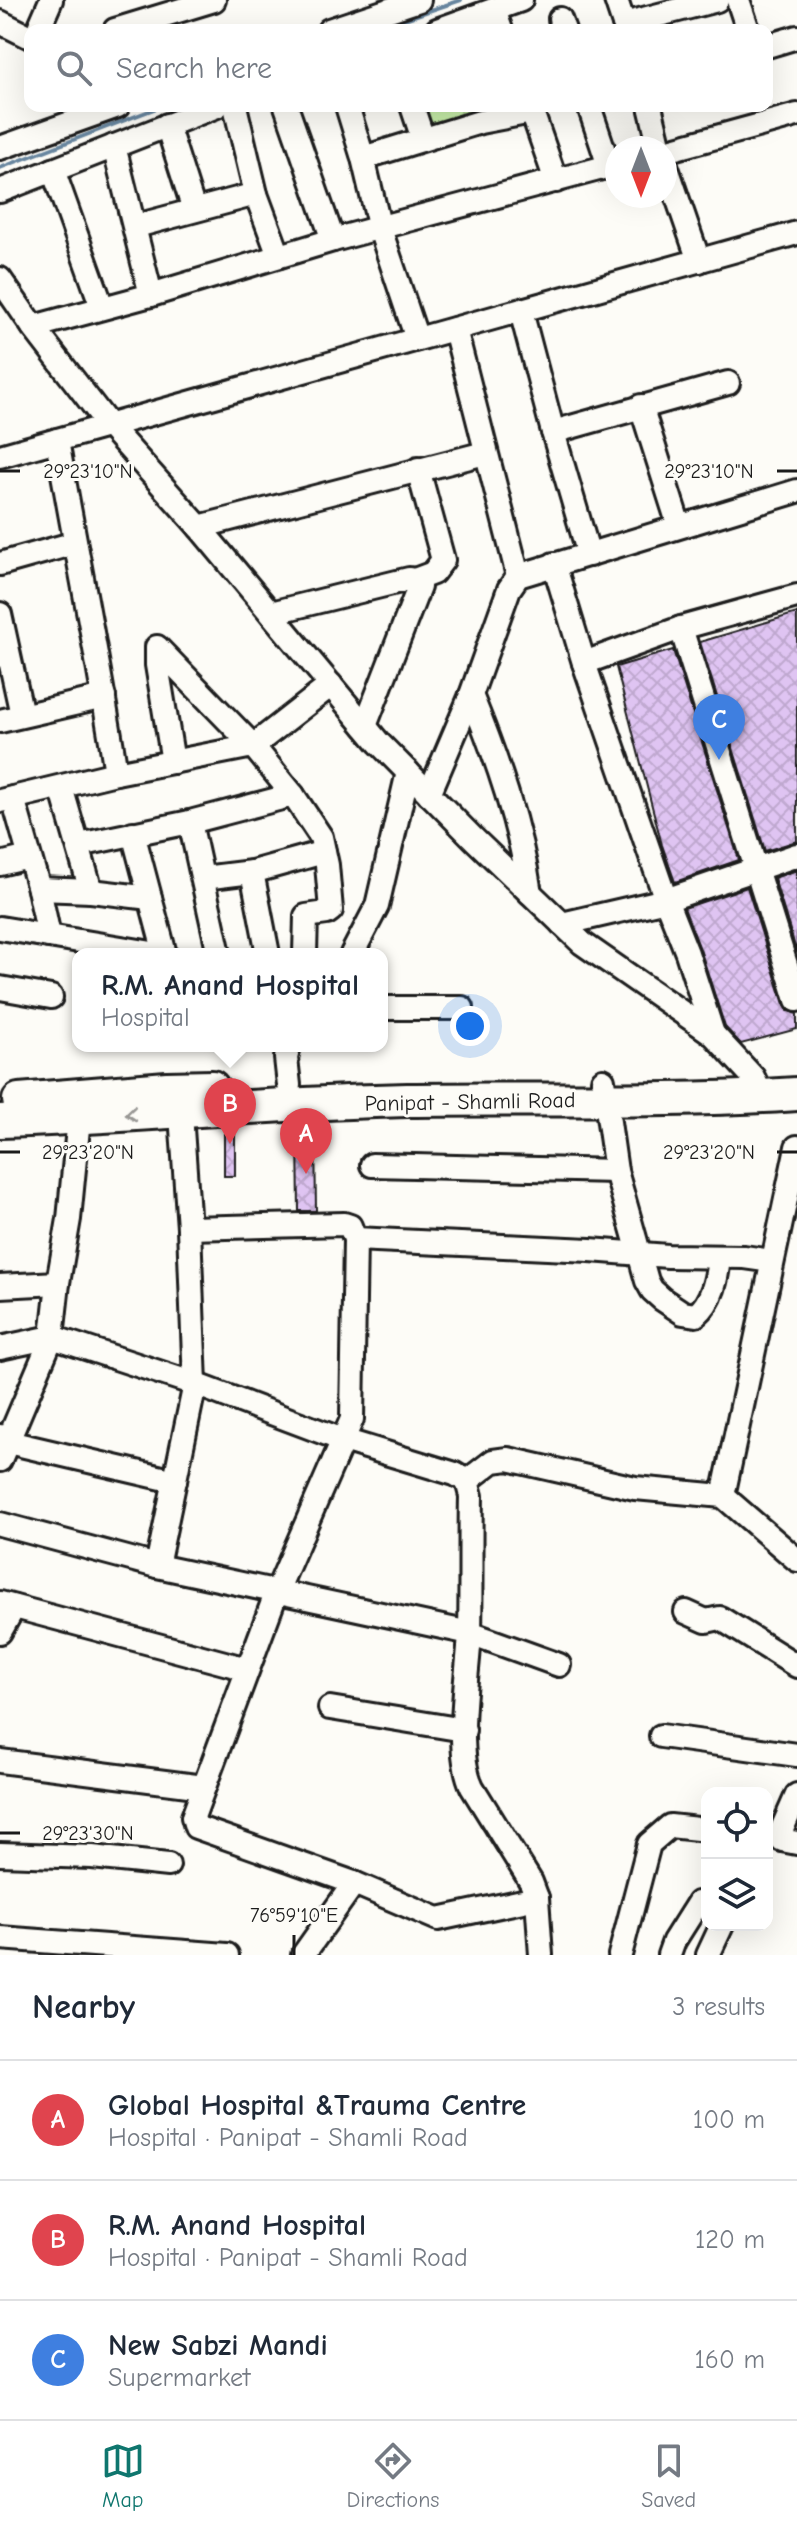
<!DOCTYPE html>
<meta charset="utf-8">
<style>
:root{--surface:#fff;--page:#f2f2f3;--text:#1f2937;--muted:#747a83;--line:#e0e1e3;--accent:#0f766e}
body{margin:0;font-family:"Comic Neue",sans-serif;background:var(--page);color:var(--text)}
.controls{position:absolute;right:24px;bottom:24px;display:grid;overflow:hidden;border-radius:16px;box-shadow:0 8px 32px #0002}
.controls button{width:72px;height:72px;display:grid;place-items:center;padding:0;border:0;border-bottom:2px solid var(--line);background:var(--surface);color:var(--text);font:40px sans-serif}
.compass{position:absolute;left:605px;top:136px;width:72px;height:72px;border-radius:50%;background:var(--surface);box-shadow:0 8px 32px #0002;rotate:180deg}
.you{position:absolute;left:470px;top:1026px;width:28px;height:28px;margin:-20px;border:6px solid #fff;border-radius:50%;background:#1a73e8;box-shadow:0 0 0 12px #1a73e833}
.badge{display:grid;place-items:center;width:52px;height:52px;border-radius:50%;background:var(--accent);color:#fff;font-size:26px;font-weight:700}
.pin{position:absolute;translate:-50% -66px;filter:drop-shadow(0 2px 4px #0008)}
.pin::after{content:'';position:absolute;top:42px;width:28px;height:24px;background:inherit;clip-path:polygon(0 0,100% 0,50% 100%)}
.popup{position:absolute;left:72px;top:948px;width:316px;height:104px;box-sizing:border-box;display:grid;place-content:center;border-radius:16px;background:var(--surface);filter:drop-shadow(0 2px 6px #0005);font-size:26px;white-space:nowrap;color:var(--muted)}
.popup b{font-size:30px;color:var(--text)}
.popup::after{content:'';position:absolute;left:50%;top:100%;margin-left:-16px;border:16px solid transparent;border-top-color:var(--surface)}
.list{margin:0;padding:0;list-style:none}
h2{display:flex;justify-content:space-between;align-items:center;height:104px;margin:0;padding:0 32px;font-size:34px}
h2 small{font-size:26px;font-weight:400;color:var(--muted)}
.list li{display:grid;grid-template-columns:52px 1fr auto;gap:24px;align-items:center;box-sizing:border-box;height:120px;padding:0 32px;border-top:2px solid var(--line)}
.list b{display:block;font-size:30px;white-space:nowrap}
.list p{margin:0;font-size:26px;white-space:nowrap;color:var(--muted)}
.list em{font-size:26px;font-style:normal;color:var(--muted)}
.icon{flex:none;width:44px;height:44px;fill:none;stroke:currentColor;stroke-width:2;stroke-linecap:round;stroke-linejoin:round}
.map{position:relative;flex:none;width:797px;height:1955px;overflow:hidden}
.search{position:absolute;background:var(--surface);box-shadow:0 8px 32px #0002;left:24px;right:24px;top:24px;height:88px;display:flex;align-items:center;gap:20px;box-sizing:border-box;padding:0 28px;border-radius:16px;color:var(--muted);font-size:30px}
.sheet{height:464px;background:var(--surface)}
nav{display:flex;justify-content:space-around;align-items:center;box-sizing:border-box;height:112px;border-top:2px solid var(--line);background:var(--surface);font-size:22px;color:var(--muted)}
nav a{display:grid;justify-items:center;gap:4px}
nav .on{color:var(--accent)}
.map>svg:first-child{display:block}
.park{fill:url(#park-tufts);stroke:#708461;stroke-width:2}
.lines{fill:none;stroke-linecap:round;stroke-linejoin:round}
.stream{stroke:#68869f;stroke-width:4}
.building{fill:url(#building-cross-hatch);stroke:#1c1c1c;stroke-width:2}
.minor-casing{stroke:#1c1c1c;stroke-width:28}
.highway-casing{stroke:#1c1c1c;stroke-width:38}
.minor{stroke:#fdfcf7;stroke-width:22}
.highway{stroke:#fdfcf7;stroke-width:32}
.oneway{stroke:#989794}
.ticks{fill:none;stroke:#1c1c1c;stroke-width:3}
.labels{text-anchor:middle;stroke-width:6;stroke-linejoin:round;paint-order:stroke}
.street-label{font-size:22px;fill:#1c1c1c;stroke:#fdfcf7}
.ticks-label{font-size:20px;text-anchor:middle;fill:#1c1c1c;stroke:#fdfcf7;stroke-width:6;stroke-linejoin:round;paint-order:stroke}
</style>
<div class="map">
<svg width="797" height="1955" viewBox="0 0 797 1955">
<defs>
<pattern id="park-tufts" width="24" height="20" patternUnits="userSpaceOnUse" patternTransform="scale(2)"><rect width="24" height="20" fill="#c4eba6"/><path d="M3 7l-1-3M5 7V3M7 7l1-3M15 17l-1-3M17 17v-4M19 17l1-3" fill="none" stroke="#a8c98e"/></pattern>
<pattern id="building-cross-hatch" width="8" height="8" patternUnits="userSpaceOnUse" patternTransform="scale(2)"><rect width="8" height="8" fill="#dfc4f2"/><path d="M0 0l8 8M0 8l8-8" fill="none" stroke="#bfa8cf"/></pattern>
</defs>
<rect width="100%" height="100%" fill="#fdfcf7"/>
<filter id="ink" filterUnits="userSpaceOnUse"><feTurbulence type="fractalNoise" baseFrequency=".0125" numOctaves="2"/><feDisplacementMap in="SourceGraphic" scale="16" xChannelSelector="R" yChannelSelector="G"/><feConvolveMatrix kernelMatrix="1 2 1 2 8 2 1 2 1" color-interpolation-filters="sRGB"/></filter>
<g filter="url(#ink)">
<!-- park -->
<polygon class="park" points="418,106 469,106 471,115 425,129"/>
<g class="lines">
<!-- stream -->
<g class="stream">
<polyline points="372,30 461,0"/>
<polyline points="0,168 162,106"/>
</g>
</g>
<!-- building -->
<g class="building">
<polygon points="797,613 797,841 765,851 700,642"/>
<polygon points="673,650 739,860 675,882 662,845 616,667"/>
<polygon points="797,870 797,953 774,878"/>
<polygon points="747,887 784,1004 788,1011 797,1014 797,1029 741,1044 725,1027 700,949 684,908"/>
<rect x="224" y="1134" width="11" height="42"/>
<polygon points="298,1134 315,1134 316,1211 299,1211"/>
</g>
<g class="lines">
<!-- minor casing -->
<g class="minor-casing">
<g id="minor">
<polyline points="616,0 626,30"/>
<polyline points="738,0 748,30"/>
<polyline points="494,10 501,30"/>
<polyline points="560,19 564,30"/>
<polyline points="0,22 30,37"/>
<polyline points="624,24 717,0"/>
<polyline points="38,30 51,0"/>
<polyline points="115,30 214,0"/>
<polyline points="329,30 419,0"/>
<polyline points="437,30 521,0"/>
<polyline points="767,46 797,37"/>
<polyline points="235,106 256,194 279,256"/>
<polyline points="286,106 333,240"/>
<polyline points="347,106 363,158 380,229 417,339"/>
<polyline points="412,106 423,139"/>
<polyline points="530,106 556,181"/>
<polyline points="589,106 609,166"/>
<polyline points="650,106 660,148"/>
<polyline points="167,125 194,210"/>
<polyline points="114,146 151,295"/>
<polyline points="0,148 118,106"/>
<polyline points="665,151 797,115"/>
<polyline points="363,158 480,122 532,112"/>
<polyline points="665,162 699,261"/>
<polyline points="53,170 102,307"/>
<polyline points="0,191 217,106"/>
<polyline points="136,226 256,194"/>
<polyline points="0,279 33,327 110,427 199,527 379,743 474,839 582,943 713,1034 753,1077 762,1096"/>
<polyline points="521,311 553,432 589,555"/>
<polyline points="33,327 151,295 333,240 617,164"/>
<polyline points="455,329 518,576"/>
<polyline points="641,406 679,526"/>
<polyline points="553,432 728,383"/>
<path d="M57 440C76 551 99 661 116 773"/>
<polyline points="0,456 797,233"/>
<polyline points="199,527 485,453"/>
<polyline points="0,564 75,543"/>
<polyline points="554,564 584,663 666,900 687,953 713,1034"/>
<polyline points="417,579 433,573 443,560 418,469"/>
<polyline points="271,613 409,579 419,581 419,587 365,726"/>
<polyline points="0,614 22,715"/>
<polyline points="681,628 797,1000"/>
<polyline points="584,663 681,628 797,596"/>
<path d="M471 695C497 759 520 825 530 893"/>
<polyline points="0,721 104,697"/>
<polyline points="173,762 157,665 157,647 253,746 293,795 321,837 327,865 331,910 327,913 306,916 305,954"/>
<polyline points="61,787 91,891"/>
<polyline points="429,794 471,695 509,589 518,576 797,491"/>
<polyline points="13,798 39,889 49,936"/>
<polyline points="0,801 116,773 253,746 331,685"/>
<polyline points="190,822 219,954"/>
<polyline points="133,833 165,954"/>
<polyline points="79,845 190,822 293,795"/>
<polyline points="0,864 29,857"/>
<polyline points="252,872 268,954"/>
<polyline points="203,878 252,872 324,852"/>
<polyline points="39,889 91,891 150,898"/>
<polyline points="562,924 666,900 797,855"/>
<polyline points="0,928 158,954"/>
<polyline points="352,954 377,906 408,772"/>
<polyline points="0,988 51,997"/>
<polyline points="382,1008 462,1008"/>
<polyline points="289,1046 286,1058 289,1085"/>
<path d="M603 1080 616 1171 647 1281 652 1290 662 1299 683 1313 696 1315C713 1301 717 1278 719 1257"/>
<polyline points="372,1165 616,1171"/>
<polyline points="355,1239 590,1250 668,1256 744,1257 772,1261"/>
<polyline points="0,1286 58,1283"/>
<path d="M0 1348 52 1337 195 1384 343 1440 455 1474 467 1481 471 1496C470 1542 471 1588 470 1633 468 1676 454 1749 472 1787L531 1882 537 1898 541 1955"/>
<polyline points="0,1436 8,1442 175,1481"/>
<polyline points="0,1460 52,1337 58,1283 69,1219 79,1118"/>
<polyline points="467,1481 493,1461 508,1459 635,1488 723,1496 797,1560"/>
<polyline points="723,1496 797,1147"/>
<polyline points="0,1524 157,1566 470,1633 559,1665"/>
<polyline points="157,1566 195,1384 189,1228 180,1100"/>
<polyline points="0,1603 247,1669"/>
<polyline points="686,1612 706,1621 720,1618 797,1666"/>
<polyline points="0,1632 14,1607"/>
<polyline points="330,1708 464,1730"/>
<polyline points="661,1736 797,1755"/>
<polyline points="0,1761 204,1787 277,1591 352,1419 355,1239 350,1226 344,1224 189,1228"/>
<polyline points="204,1787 193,1817 196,1827 354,1883"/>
<polyline points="797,1795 779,1836 782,1840 797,1843"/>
<polyline points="0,1854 92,1857 168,1865"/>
<polyline points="0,1938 227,1955"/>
<polyline points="303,1955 354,1883 438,1919 537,1898"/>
<polyline points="620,1955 649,1844 670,1826 707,1830"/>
<polyline points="669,1955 674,1941 698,1903"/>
<polyline points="708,1955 722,1925"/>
</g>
</g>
<!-- highway casing -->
<g class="highway-casing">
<g id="highway">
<polyline points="19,1100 167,1088 212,1087"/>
<path d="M0 1121C136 1116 271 1103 407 1100 537 1098 668 1103 797 1094"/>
</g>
</g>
<!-- minor -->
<use href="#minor" class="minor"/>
<!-- highway -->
<use href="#highway" class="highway"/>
</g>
<!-- one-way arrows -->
<defs><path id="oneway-chevron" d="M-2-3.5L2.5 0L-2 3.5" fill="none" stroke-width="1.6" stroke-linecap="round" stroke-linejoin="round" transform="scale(2)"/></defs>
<use class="oneway" href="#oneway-chevron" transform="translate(131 1114) rotate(175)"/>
</g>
<!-- ticks -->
<path class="ticks" d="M0 471H20M777 471H797M0 1152H20M777 1152H797M0 1833H20M294 1935V1955"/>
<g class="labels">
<!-- street labels -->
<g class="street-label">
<text transform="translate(470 1101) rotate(-1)" y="8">Panipat - Shamli Road</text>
</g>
</g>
<g class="ticks-label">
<text x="709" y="478">29°23'10"N</text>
<text x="88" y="478">29°23'10"N</text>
<text x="88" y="1159">29°23'20"N</text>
<text x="709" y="1159">29°23'20"N</text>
<text x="88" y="1840">29°23'30"N</text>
<text x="294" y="1922">76°59'10"E</text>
</g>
</svg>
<div class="controls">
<button><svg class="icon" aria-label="locate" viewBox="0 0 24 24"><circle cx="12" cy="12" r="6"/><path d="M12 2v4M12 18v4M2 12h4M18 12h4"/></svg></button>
<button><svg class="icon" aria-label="layers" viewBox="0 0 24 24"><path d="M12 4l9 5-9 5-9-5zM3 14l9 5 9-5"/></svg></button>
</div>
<svg class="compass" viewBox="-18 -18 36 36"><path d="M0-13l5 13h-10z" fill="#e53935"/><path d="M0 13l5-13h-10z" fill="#747a83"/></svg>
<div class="you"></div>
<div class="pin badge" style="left:306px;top:1174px;background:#e0444e">A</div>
<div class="pin badge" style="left:230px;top:1144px;background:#e0444e">B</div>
<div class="popup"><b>R.M. Anand Hospital</b>Hospital</div>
<div class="pin badge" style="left:719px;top:760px;background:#3f7fe0">C</div>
<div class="search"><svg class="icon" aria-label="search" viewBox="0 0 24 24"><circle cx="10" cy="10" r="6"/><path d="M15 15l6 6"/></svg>Search here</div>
</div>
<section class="sheet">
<h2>Nearby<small>3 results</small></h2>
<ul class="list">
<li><span class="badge" style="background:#e0444e">A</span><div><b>Global Hospital &amp;Trauma Centre</b><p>Hospital · Panipat - Shamli Road</p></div><em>100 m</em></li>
<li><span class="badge" style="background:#e0444e">B</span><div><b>R.M. Anand Hospital</b><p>Hospital · Panipat - Shamli Road</p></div><em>120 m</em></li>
<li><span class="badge" style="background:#3f7fe0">C</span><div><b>New Sabzi Mandi</b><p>Supermarket</p></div><em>160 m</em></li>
</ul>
</section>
<nav>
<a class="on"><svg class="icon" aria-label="map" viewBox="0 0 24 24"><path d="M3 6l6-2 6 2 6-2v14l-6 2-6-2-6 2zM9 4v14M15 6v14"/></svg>Map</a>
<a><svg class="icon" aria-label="directions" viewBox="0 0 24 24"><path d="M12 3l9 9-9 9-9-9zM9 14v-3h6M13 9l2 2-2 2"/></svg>Directions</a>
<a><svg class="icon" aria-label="saved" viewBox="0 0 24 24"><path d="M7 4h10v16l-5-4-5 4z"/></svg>Saved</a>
</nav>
